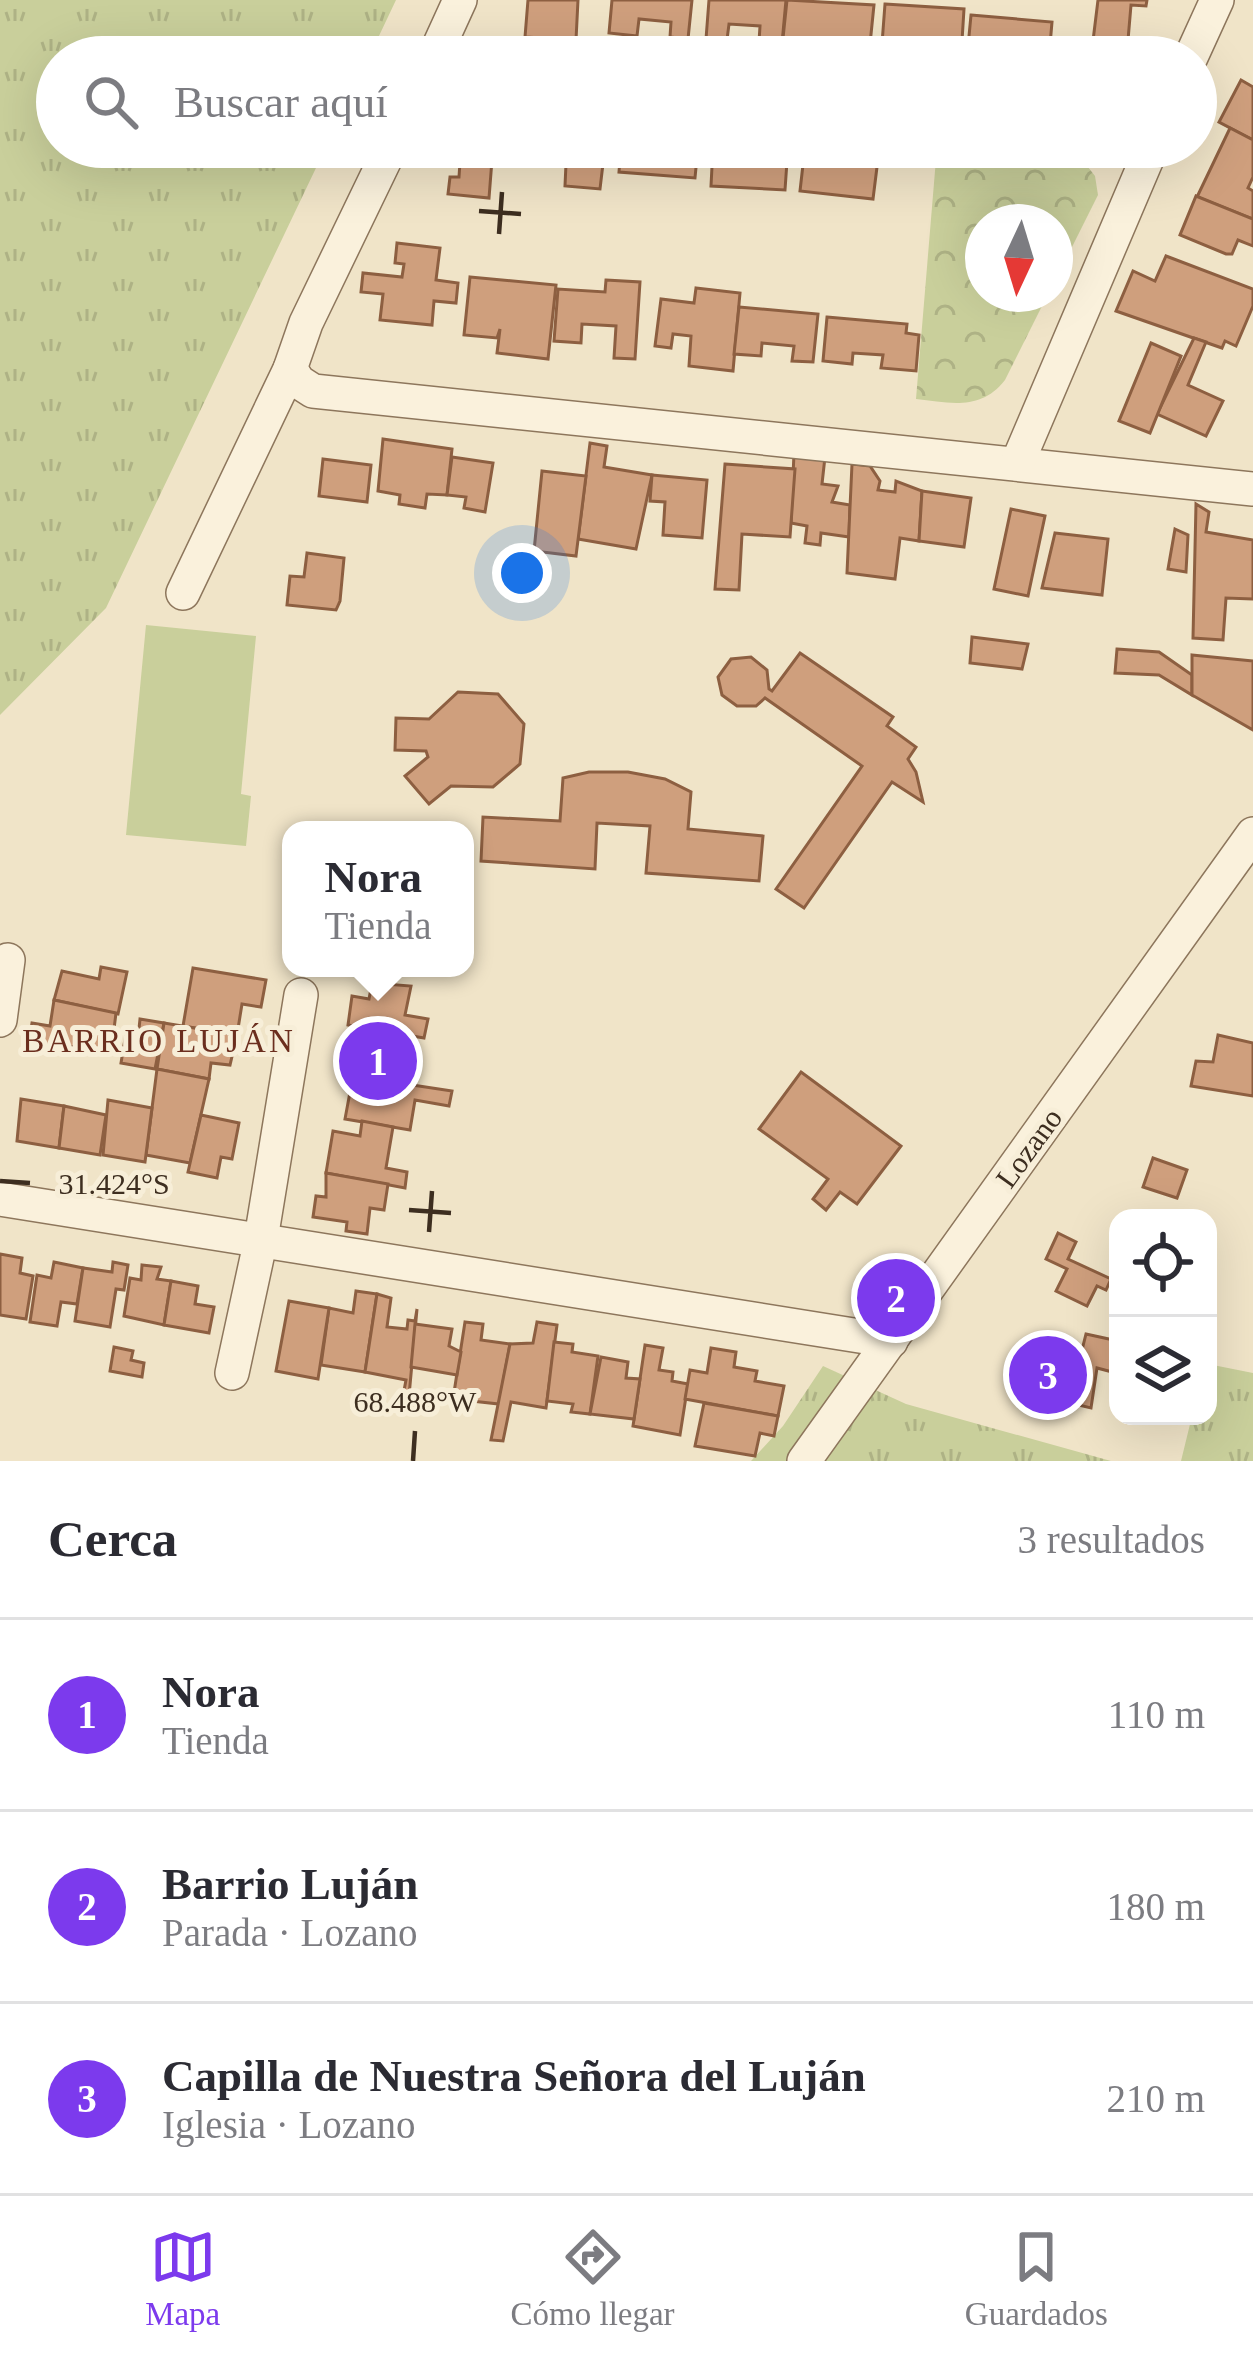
<!DOCTYPE html>
<html lang="es">
<meta charset="utf-8">
<style>
:root{--surface:#fff;--page:#f7f7f7;--text:#2b2b33;--muted:#7c7c81;--line:#e1e1e2;--accent:#7c3aed}
body{margin:0;font-family:"Times New Roman",serif;background:var(--page);color:var(--text)}
.controls{position:absolute;right:36px;bottom:36px;display:grid;overflow:hidden;border-radius:24px;box-shadow:0 12px 48px #0002}
.controls button{width:108px;height:108px;display:grid;place-items:center;padding:0;border:0;border-bottom:3px solid var(--line);background:var(--surface);color:var(--text);font:60px sans-serif}
.compass{position:absolute;left:965px;top:204px;width:108px;height:108px;border-radius:50%;background:var(--surface);box-shadow:0 12px 48px #0002;rotate:184deg}
.you{position:absolute;left:522px;top:573px;width:42px;height:42px;margin:-30px;border:9px solid #fff;border-radius:50%;background:#1a73e8;box-shadow:0 0 0 18px #1a73e833}
.badge{display:grid;place-items:center;width:78px;height:78px;border-radius:50%;background:var(--accent);color:#fff;font-size:39px;font-weight:700}
.pin{position:absolute;translate:-50% -50%;border:6px solid #fff;box-shadow:0 3px 12px #0006}
.popup{position:absolute;left:282px;top:821px;width:192px;height:156px;box-sizing:border-box;display:grid;place-content:center;border-radius:24px;background:var(--surface);filter:drop-shadow(0 3px 9px #0005);font-size:39px;white-space:nowrap;color:var(--muted)}
.popup b{font-size:45px;color:var(--text)}
.popup::after{content:'';position:absolute;left:50%;top:100%;margin-left:-24px;border:24px solid transparent;border-top-color:var(--surface)}
.list{margin:0;padding:0;list-style:none}
h2{display:flex;justify-content:space-between;align-items:center;height:156px;margin:0;padding:0 48px;font-size:51px}
h2 small{font-size:39px;font-weight:400;color:var(--muted)}
.list li{display:grid;grid-template-columns:78px 1fr auto;gap:36px;align-items:center;box-sizing:border-box;height:192px;padding:0 48px;border-top:3px solid var(--line)}
.list b{display:block;font-size:45px;white-space:nowrap}
.list p{margin:0;font-size:39px;white-space:nowrap;color:var(--muted)}
.list em{font-size:39px;font-style:normal;color:var(--muted)}
.icon{flex:none;width:66px;height:66px;fill:none;stroke:currentColor;stroke-width:2;stroke-linecap:round;stroke-linejoin:round}
.map{position:relative;flex:none;width:1253px;height:1461px;overflow:hidden}
.search{position:absolute;background:var(--surface);box-shadow:0 12px 48px #0002;left:36px;right:36px;top:36px;height:132px;display:flex;align-items:center;gap:30px;box-sizing:border-box;padding:0 42px;border-radius:66px;color:var(--muted);font-size:45px}
.sheet{height:732px;background:var(--surface)}
nav{display:flex;justify-content:space-around;align-items:center;box-sizing:border-box;height:168px;border-top:3px solid var(--line);background:var(--surface);font-size:33px;color:var(--muted)}
nav a{display:grid;justify-items:center;gap:6px}
nav .on{color:var(--accent)}
.map>svg:first-child{display:block}
.grass{fill:url(#grass-tufts)}
.park{fill:url(#park-crowns)}
.pitch{fill:#c9cf9b}
.building{fill:#cf9f7d;stroke:#8d5f41;stroke-width:3}
.lines{fill:none;stroke-linecap:round;stroke-linejoin:round}
.street-casing{stroke:#8d765c;stroke-width:36}
.street{stroke:#faf1dc;stroke-width:33}
.ticks{fill:none;stroke:#3d2e20;stroke-width:4.5}
.labels{text-anchor:middle;stroke-width:10;stroke-linejoin:round;paint-order:stroke}
.street-label{font-size:30px;fill:#3d2e20;stroke:#f7eed8}
.neighbourhood-label{font-size:33px;letter-spacing:3px;fill:#6b2e1e;stroke:#f7eed8}
.ticks-label{font-size:30px;text-anchor:middle;fill:#3d2e20;stroke:#f7eed8;stroke-width:10;stroke-linejoin:round;paint-order:stroke}
</style>
<div class="map">
<svg width="1253" height="1461" viewBox="0 0 1253 1461">
<defs>
<pattern id="grass-tufts" width="24" height="20" patternUnits="userSpaceOnUse" patternTransform="scale(3)"><rect width="24" height="20" fill="#c9cf9b"/><path d="M3 7l-1-3M5 7V3M7 7l1-3M15 17l-1-3M17 17v-4M19 17l1-3" fill="none" stroke="#aeb285"/></pattern>
<pattern id="park-crowns" width="20" height="18" patternUnits="userSpaceOnUse" patternTransform="scale(3)"><rect width="20" height="18" fill="#c9cf9b"/><path d="M2 6a3 3 0 1 1 6 0M12 15a3 3 0 1 1 6 0" fill="none" stroke="#aeb285"/></pattern>
</defs>
<rect width="100%" height="100%" fill="#f0e4c8"/>
<!-- grass -->
<g class="grass">
<polygon points="0,0 396,0 369,57 57,57 57,147 326,147 106,608 0,715"/>
<polygon points="1208,1364 1253,1373 1253,1461 1181,1461 1192,1416 1208,1416"/>
<polygon points="823,1366 906,1404 1111,1461 751,1461 783,1426"/>
</g>
<!-- park -->
<path class="park" d="M937 147H1010L1077 153 1095 176 1098 195 1055 281V222H983V294H1048L1005 380C981 411 950 403 916 399Z"/>
<!-- pitch -->
<polygon class="pitch" points="146,625 256,636 241,794 251,796 246,846 126,835"/>
<!-- building -->
<g class="building">
<polygon points="528,0 578,0 576,40 525,37"/>
<polygon points="612,0 692,0 688,39 670,37 671,22 639,19 637,36 609,33"/>
<polygon points="709,0 786,0 782,44 759,42 760,26 729,24 727,40 706,39"/>
<polygon points="787,0 874,5 869,54 848,52 849,42 832,40 830,57 781,57"/>
<polygon points="1098,0 1147,0 1146,6 1131,5 1128,40 1135,41 1134,57 1091,57"/>
<polygon points="885,4 964,9 961,57 938,57 938,51 911,49 911,57 881,57"/>
<polygon points="971,15 1052,22 1049,57 999,54 999,57 967,57"/>
<polygon points="1241,80 1253,87 1253,140 1219,122"/>
<polygon points="1230,128 1253,140 1253,177 1248,188 1253,191 1253,219 1197,197"/>
<polygon points="461,147 493,147 489,198 448,194 450,177 459,177"/>
<polygon points="531,147 605,147 600,189 565,186 566,164 530,161"/>
<polygon points="621,147 698,147 695,178 619,172"/>
<polygon points="713,147 788,147 785,190 711,186"/>
<polygon points="805,147 827,147 826,155 860,159 861,149 879,151 873,199 800,191"/>
<polygon points="1196,196 1253,219 1253,246 1238,240 1232,254 1226,254 1180,235"/>
<polygon points="397,243 440,248 436,280 458,283 456,303 434,301 432,325 380,320 383,294 361,292 363,273 402,277 404,264 395,263"/>
<polygon points="1166,256 1253,289 1253,306 1236,346 1225,341 1222,348 1116,311 1133,271 1155,281"/>
<polygon points="470,277 556,285 548,359 497,353 500,329 497,338 464,335"/>
<polygon points="606,280 640,282 635,359 614,358 616,326 582,324 581,343 554,341 558,289 605,292"/>
<polygon points="696,288 740,293 733,371 689,366 691,336 673,334 671,348 655,346 661,299 694,303"/>
<polygon points="739,307 818,314 813,362 792,361 794,346 762,343 761,356 734,354"/>
<polygon points="827,317 907,324 906,333 919,335 916,371 881,368 883,355 853,353 852,364 823,361"/>
<polygon points="1194,338 1206,342 1188,385 1223,401 1206,436 1157,414"/>
<polygon points="1151,343 1181,356 1150,433 1119,421"/>
<polygon points="383,439 452,449 447,495 427,494 425,508 399,504 400,495 378,491"/>
<polygon points="590,443 607,446 604,467 652,475 636,549 578,539"/>
<polygon points="794,453 825,457 822,484 838,486 832,502 850,505 849,537 821,533 820,545 805,543 807,526 791,523"/>
<polygon points="452,457 493,463 485,512 464,508 466,497 447,495"/>
<polygon points="323,459 371,465 367,502 319,496"/>
<polygon points="725,464 795,469 790,537 742,534 739,590 715,589"/>
<polygon points="852,464 870,466 880,481 878,490 895,492 896,481 922,491 919,541 900,538 895,579 847,573"/>
<polygon points="542,471 586,476 576,556 534,551"/>
<polygon points="652,475 707,480 702,538 663,535 665,502 650,501"/>
<polygon points="922,491 971,498 964,547 919,541"/>
<polygon points="1196,504 1209,512 1206,532 1253,540 1253,599 1226,598 1223,640 1193,638"/>
<polygon points="1011,509 1045,516 1028,596 994,589"/>
<polygon points="1175,529 1188,535 1186,572 1168,569"/>
<polygon points="1055,533 1108,539 1102,595 1042,588"/>
<polygon points="307,553 344,558 340,601 336,610 287,605 290,576 304,577"/>
<polygon points="972,637 1028,644 1022,669 970,663"/>
<polygon points="1117,649 1159,652 1192,675 1192,695 1159,675 1115,673"/>
<polygon points="800,653 893,717 887,726 916,747 908,759 916,772 923,802 892,782 804,908 776,889 862,766 765,698 756,706 737,706 722,695 718,677 731,659 751,657 767,670 769,689 772,691"/>
<polygon points="1192,655 1253,661 1253,730 1192,695"/>
<polygon points="458,692 498,694 524,724 520,764 493,787 451,786 429,804 405,776 428,757 426,751 395,750 396,718 429,719"/>
<polygon points="589,772 628,772 665,779 691,792 688,829 763,836 759,881 646,873 650,826 597,823 595,869 481,861 483,817 560,821 563,778"/>
<polygon points="101,967 127,972 118,1014 54,1000 62,971 99,979"/>
<polygon points="193,968 266,980 261,1007 242,1004 237,1035 183,1026"/>
<polygon points="372,983 411,986 405,1015 428,1019 424,1038 348,1025 352,996 369,999"/>
<polygon points="54,1000 116,1013 111,1053 68,1046 71,1054 28,1047 32,1023 50,1026"/>
<polygon points="140,1019 164,1023 155,1069 121,1063 127,1027 139,1029"/>
<polygon points="164,1023 237,1035 230,1065 211,1063 209,1079 157,1069"/>
<polygon points="383,1031 403,1034 396,1082 356,1076 361,1043 376,1045"/>
<polygon points="1218,1035 1253,1043 1253,1096 1191,1086 1196,1061 1213,1062"/>
<polygon points="157,1069 209,1079 190,1163 146,1155"/>
<polygon points="801,1072 901,1146 857,1204 840,1192 826,1210 813,1199 828,1179 759,1129"/>
<polygon points="353,1076 452,1091 449,1106 415,1100 410,1130 345,1119"/>
<polygon points="21,1099 64,1106 59,1148 17,1141"/>
<polygon points="108,1100 152,1108 145,1162 103,1155"/>
<polygon points="64,1106 106,1115 100,1155 59,1148"/>
<polygon points="201,1115 239,1123 232,1159 221,1157 217,1178 188,1172"/>
<polygon points="362,1121 393,1127 386,1168 407,1172 405,1188 326,1173 333,1131 360,1136"/>
<polygon points="1153,1158 1187,1170 1177,1198 1143,1187"/>
<polygon points="326,1173 388,1184 384,1210 370,1208 367,1234 346,1231 347,1222 313,1217 316,1196 326,1197"/>
<polygon points="1058,1233 1076,1242 1068,1259 1111,1279 1106,1290 1097,1286 1087,1306 1056,1291 1067,1269 1046,1259"/>
<polygon points="0,1254 22,1258 20,1273 33,1276 26,1319 0,1315"/>
<polygon points="54,1262 83,1268 77,1304 61,1302 57,1326 30,1322 37,1275 51,1278"/>
<polygon points="113,1262 128,1265 124,1290 116,1289 110,1327 75,1321 83,1268 112,1272"/>
<polygon points="142,1265 161,1267 157,1279 171,1281 164,1325 124,1316 130,1278 141,1280"/>
<polygon points="171,1281 198,1286 195,1304 214,1307 209,1333 164,1325"/>
<polygon points="356,1291 377,1294 365,1372 321,1365 329,1308 353,1313"/>
<polygon points="377,1294 391,1298 387,1327 407,1329 408,1320 415,1321 417,1309 409,1396 403,1396 406,1380 365,1372"/>
<polygon points="289,1301 329,1308 318,1379 276,1371"/>
<polygon points="465,1322 483,1324 481,1340 510,1344 499,1404 453,1399"/>
<polygon points="537,1322 557,1325 546,1408 511,1402 503,1441 491,1440 510,1344 533,1343"/>
<polygon points="415,1324 452,1329 449,1346 461,1352 457,1375 411,1367"/>
<polygon points="1086,1334 1118,1341 1116,1373 1097,1368 1091,1408 1032,1394 1042,1353 1079,1362"/>
<polygon points="554,1342 573,1344 572,1352 598,1356 590,1414 571,1412 573,1404 547,1401"/>
<polygon points="645,1345 663,1348 659,1370 673,1372 672,1381 688,1384 680,1435 633,1426"/>
<polygon points="114,1347 133,1351 131,1360 144,1363 142,1377 110,1371"/>
<polygon points="711,1348 736,1352 734,1367 757,1371 755,1381 784,1386 778,1416 685,1399 690,1370 707,1373"/>
<polygon points="601,1357 628,1362 626,1378 640,1379 634,1419 590,1414"/>
<polygon points="704,1403 778,1416 774,1436 760,1433 755,1456 695,1446"/>
</g>
<g class="lines">
<!-- street casing -->
<g class="street-casing">
<g id="street">
<polyline points="434,57 460,0"/>
<polyline points="1191,57 1217,0"/>
<polyline points="290,369 299,382 313,391 1253,489"/>
<polyline points="1017,464 1152,147"/>
<polyline points="183,593 290,369 306,323 391,147"/>
<polyline points="0,1020 8,960"/>
<polyline points="0,1199 891,1341"/>
<polyline points="232,1373 261,1239 301,995"/>
<polyline points="804,1461 1253,834"/>
</g>
</g>
<!-- street -->
<use href="#street" class="street"/>
</g>
<!-- ticks -->
<path class="ticks" d="M479 211 521 214M499 234 502 192M0 1181 30 1183M409 1210 451 1213M429 1232 432 1191M413 1461 415 1431"/>
<g class="labels">
<!-- street labels -->
<g class="street-label">
<text transform="translate(1029 1148) rotate(-54)" y="10">Lozano</text>
</g>
<!-- neighbourhood labels -->
<g class="neighbourhood-label">
<text x="159" y="1052">BARRIO LUJÁN</text>
</g>
</g>
<g class="ticks-label">
<text x="114" y="1194">31.424°S</text>
<text x="415" y="1412">68.488°W</text>
</g>
</svg>
<div class="controls">
<button><svg class="icon" aria-label="locate" viewBox="0 0 24 24"><circle cx="12" cy="12" r="6"/><path d="M12 2v4M12 18v4M2 12h4M18 12h4"/></svg></button>
<button><svg class="icon" aria-label="layers" viewBox="0 0 24 24"><path d="M12 4l9 5-9 5-9-5zM3 14l9 5 9-5"/></svg></button>
</div>
<svg class="compass" viewBox="-18 -18 36 36"><path d="M0-13l5 13h-10z" fill="#e53935"/><path d="M0 13l5-13h-10z" fill="#7c7c81"/></svg>
<div class="you"></div>
<div class="pin badge" style="left:378px;top:1061px">1</div>
<div class="popup"><b>Nora</b>Tienda</div>
<div class="pin badge" style="left:896px;top:1298px">2</div>
<div class="pin badge" style="left:1048px;top:1375px">3</div>
<div class="search"><svg class="icon" aria-label="search" viewBox="0 0 24 24"><circle cx="10" cy="10" r="6"/><path d="M15 15l6 6"/></svg>Buscar aquí</div>
</div>
<section class="sheet">
<h2>Cerca<small>3 resultados</small></h2>
<ul class="list">
<li><span class="badge">1</span><div><b>Nora</b><p>Tienda</p></div><em>110 m</em></li>
<li><span class="badge">2</span><div><b>Barrio Luján</b><p>Parada · Lozano</p></div><em>180 m</em></li>
<li><span class="badge">3</span><div><b>Capilla de Nuestra Señora del Luján</b><p>Iglesia · Lozano</p></div><em>210 m</em></li>
</ul>
</section>
<nav>
<a class="on"><svg class="icon" aria-label="map" viewBox="0 0 24 24"><path d="M3 6l6-2 6 2 6-2v14l-6 2-6-2-6 2zM9 4v14M15 6v14"/></svg>Mapa</a>
<a><svg class="icon" aria-label="directions" viewBox="0 0 24 24"><path d="M12 3l9 9-9 9-9-9zM9 14v-3h6M13 9l2 2-2 2"/></svg>Cómo llegar</a>
<a><svg class="icon" aria-label="saved" viewBox="0 0 24 24"><path d="M7 4h10v16l-5-4-5 4z"/></svg>Guardados</a>
</nav>
